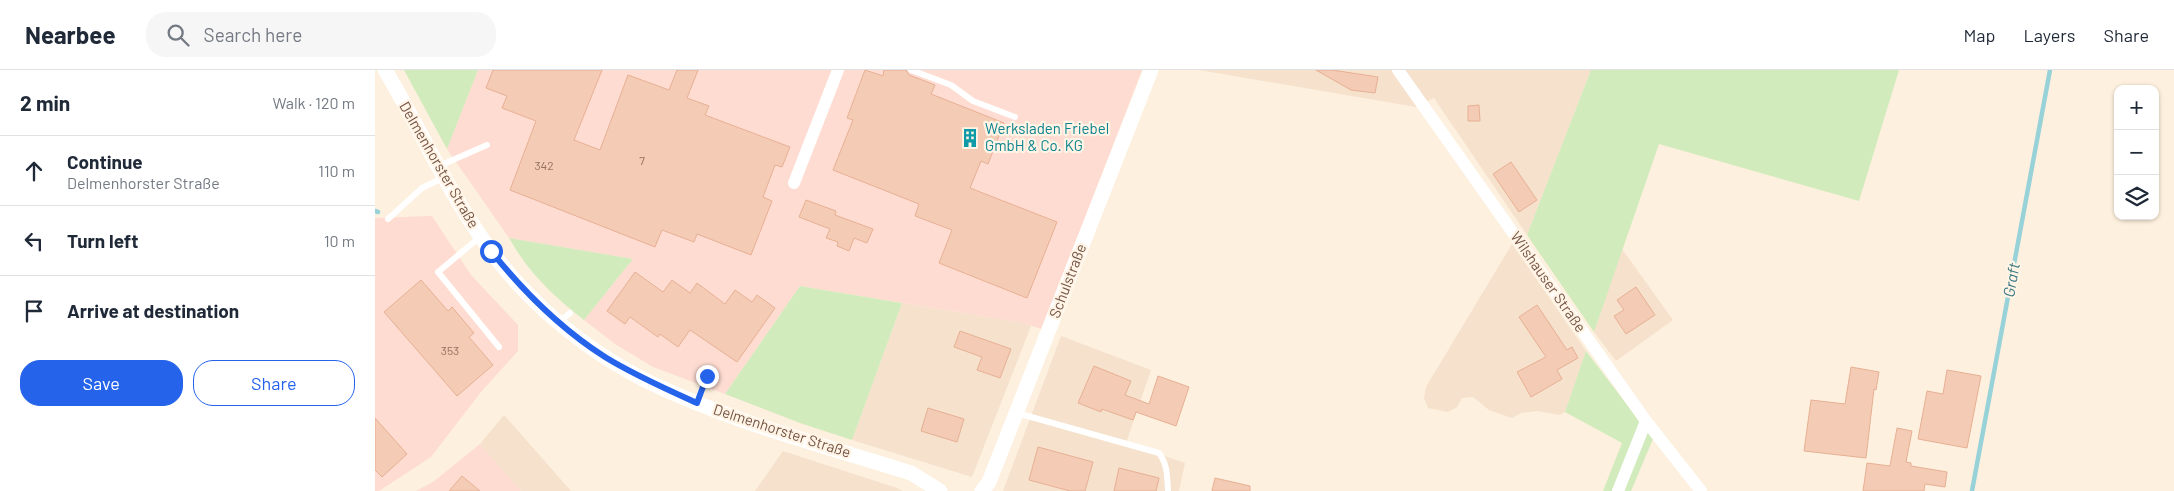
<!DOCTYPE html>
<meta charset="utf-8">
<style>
:root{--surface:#fff;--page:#f6f6f7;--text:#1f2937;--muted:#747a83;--line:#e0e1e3;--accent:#2563eb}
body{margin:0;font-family:Barlow,sans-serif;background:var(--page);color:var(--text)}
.controls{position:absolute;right:15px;top:15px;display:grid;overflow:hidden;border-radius:10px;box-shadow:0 1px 4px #0004}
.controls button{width:45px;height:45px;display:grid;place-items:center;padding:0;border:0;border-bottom:1px solid var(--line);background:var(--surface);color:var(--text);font:25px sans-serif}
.stop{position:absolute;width:15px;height:15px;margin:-11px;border:4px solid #2563eb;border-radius:50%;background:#fff}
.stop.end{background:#2563eb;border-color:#fff;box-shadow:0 1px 5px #0008}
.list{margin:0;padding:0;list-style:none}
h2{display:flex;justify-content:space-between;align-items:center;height:65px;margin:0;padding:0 20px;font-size:21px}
h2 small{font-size:16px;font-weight:400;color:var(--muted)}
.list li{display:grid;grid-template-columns:32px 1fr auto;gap:15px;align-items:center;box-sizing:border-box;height:70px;padding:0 20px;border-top:1px solid var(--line)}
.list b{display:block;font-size:19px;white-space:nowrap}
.list p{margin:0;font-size:16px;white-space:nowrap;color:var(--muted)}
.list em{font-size:16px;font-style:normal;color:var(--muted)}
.actions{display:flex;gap:10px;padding:15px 20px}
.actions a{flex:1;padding:11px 0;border:1px solid var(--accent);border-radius:20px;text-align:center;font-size:18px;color:var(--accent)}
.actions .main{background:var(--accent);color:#fff}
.icon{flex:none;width:28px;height:28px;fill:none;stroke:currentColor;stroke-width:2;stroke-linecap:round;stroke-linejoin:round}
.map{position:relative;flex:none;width:1799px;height:421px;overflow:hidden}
header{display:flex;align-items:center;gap:30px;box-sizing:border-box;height:70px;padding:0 25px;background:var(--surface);border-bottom:1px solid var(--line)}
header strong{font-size:24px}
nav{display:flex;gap:28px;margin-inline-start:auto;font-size:18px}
.search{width:350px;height:45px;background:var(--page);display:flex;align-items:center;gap:12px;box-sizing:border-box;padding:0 18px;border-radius:20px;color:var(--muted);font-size:19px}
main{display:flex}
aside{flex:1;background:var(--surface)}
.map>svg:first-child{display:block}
.residential{fill:#f5e1cc}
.commercial{fill:#fedcd1}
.green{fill:#d1ebbc}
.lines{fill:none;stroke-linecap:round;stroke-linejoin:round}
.stream{stroke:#98d2d9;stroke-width:4.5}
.building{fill:#f4cbb4;stroke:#e7b094}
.service{stroke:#fff;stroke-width:6}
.minor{stroke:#fff;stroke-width:12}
.tertiary{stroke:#fff;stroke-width:15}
.route{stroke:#2563eb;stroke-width:6}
.labels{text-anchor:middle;stroke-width:4.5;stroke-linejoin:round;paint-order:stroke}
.number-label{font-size:12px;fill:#947261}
.culture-label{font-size:15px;fill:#0d838f;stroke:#fff4e5;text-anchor:start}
.street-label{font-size:15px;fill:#745445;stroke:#fff4e5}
.water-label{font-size:16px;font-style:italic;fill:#3b7982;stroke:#fff4e5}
</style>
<header>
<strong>Nearbee</strong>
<div class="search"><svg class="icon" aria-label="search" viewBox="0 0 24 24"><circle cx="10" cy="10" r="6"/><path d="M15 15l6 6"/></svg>Search here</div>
<nav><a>Map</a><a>Layers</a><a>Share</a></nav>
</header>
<main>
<aside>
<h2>2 min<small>Walk · 120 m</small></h2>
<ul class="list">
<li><svg class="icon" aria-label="ahead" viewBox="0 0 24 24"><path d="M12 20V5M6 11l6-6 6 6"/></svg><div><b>Continue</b><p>Delmenhorster Straße</p></div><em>110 m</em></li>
<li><svg class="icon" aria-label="left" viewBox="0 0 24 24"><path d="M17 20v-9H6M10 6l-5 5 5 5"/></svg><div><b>Turn left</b></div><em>10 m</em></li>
<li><svg class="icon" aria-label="arrive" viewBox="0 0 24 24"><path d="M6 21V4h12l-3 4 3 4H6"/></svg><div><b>Arrive at destination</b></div></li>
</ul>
<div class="actions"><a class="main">Save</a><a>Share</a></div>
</aside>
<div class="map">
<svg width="1799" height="421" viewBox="0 0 1799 421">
<rect width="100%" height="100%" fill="#fdf0de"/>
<!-- residential -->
<g class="residential">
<polygon points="824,0 1216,0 1152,165 1059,28 1041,37"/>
<polygon points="1137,174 1211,281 1190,342 1185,345 1162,341 1146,343 1137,348 1114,340 1098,327 1087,328 1082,337 1073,342 1053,338 1049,328 1051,317"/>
<polygon points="1247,179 1298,250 1241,291 1219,262"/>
<polygon points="527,233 643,252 656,256 597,407 477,370"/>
<polygon points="686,266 776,300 751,373 810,393 804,421 628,421"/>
<polygon points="129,345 196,421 146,421 105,374"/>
<polygon points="408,381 522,418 528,421 380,421"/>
</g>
<!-- commercial -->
<g class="commercial">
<polygon points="103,0 767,0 667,259 643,252 425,216 350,324 278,297 240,274 209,250 258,189 134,168 72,79"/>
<polygon points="57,146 96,205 143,255 143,281 106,322 56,387 4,421 0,421 0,148"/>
<polygon points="105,374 146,421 41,421 58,412"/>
</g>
<!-- green -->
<g class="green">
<polygon points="29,0 103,0 72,79"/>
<polygon points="1216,0 1524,0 1484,131 1284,74 1219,262 1152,165"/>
<path d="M134 168 258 189 209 250C177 225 154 203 134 168Z"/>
<polygon points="425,216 527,233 477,370 425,353 350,324"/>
<polygon points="1211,281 1278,369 1256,421 1228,421 1247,373 1190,342"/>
</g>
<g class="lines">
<!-- stream -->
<g class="stream">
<polyline points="0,141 3,142"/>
<polyline points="1597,421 1675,0"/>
</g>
</g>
<!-- building -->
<g class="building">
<polygon points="118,0 227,0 199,70 225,80 253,5 294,20 302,0 323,0 312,28 334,36 330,45 415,77 407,97 400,95 388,127 397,131 376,185 322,164 319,172 287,160 280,177 135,120 161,51 127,38 132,26 111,18"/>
<polygon points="490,0 508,6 509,0 531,0 534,5 560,15 556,24 629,53 613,94 606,91 595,118 682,152 652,228 564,193 577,160 540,146 544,134 458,100 478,50 472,48"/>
<polygon points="941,0 957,0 1003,7 1000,23 976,20"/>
<polygon points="1104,35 1105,51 1093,51 1093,36"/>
<polygon points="1136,92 1162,130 1144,142 1118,104"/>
<polygon points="431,130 461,141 460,145 498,159 492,173 479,168 474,181 462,176 463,172 451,168 455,159 424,147"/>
<polygon points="260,202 288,222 297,210 315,223 322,213 350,234 360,220 377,232 382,225 400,238 362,292 315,260 303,277 285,264 283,267 255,247 250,254 232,241"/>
<polygon points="46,210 73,241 77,237 99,263 94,267 118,295 82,326 9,242"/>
<polygon points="1261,217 1280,245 1251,264 1239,246 1249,240 1242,230"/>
<polygon points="1162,235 1192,280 1197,277 1203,288 1182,300 1187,309 1156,327 1142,302 1171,287 1144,247"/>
<polygon points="585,261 636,279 625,308 602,300 607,287 579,277"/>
<polygon points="719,296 756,311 750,325 774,334 783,306 814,317 801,356 761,342 758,350 727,339 726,342 703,333"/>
<polygon points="1476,297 1504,302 1501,320 1499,319 1491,388 1429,381 1436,330 1470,334"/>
<polygon points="1572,300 1606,306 1592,378 1543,369 1552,321 1568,324"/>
<polygon points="553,338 589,349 582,372 546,361"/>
<polygon points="0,348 32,384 7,407 0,400"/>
<polygon points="1522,358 1537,361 1531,392 1536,393 1536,396 1572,402 1570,417 1550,414 1549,421 1488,421 1492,393 1515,396"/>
<polygon points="663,377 718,392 710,421 695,421 654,410"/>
<polygon points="744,398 784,408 781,421 739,421"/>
<polygon points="87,406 105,421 74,421"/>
<polygon points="840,408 875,416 875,421 837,421"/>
</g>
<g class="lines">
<!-- service -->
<g class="service">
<polyline points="536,0 576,15 598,31 640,47"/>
<polyline points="64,96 112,75"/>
<polyline points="13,149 47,118 68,108"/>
<polyline points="105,167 63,202 124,277"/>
<polyline points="184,252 195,243"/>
<polyline points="322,332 332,306"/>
<path d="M642 343 784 383C793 395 792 407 793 421"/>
</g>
<!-- minor -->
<g class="minor">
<polyline points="1023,0 1271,351 1326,421"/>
<polyline points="419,113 463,0"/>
<polyline points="1243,421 1271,351"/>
</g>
<!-- tertiary -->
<g class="tertiary">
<path d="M10 0C43 55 69 114 106 167 147 228 210 281 276 313 357 352 451 376 536 403L565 421"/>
<polyline points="607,421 614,412 776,0"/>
</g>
</g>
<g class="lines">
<!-- route -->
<path class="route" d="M116 181C148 221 186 259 230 287 259 305 291 319 322 333L332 306"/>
</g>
<!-- icons -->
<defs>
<g id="building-bare" transform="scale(1.5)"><path d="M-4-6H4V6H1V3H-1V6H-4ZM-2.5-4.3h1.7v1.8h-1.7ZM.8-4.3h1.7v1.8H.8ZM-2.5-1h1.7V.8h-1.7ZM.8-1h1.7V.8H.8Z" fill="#0f9aa8" stroke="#fff4e5" stroke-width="2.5" paint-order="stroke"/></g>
</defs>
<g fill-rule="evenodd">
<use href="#building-bare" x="595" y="68"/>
</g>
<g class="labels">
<!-- number labels -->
<g class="number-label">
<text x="267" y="95">7</text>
<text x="169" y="100">342</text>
<text x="75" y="285">353</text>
</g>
<!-- culture labels -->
<g class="culture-label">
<text x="610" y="64">Werksladen Friebel<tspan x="610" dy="17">GmbH &amp; Co. KG</tspan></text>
</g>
<!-- street labels -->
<g class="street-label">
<text transform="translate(64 95) rotate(60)" y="5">Delmenhorster Straße</text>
<text transform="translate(693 211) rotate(-69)" y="5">Schulstraße</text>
<text transform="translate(1173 212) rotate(55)" y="5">Wilshauser Straße</text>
<text transform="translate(407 361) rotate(18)" y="5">Delmenhorster Straße</text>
</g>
<!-- water labels -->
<g class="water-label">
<text transform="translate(1636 210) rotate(-80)" y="6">Graft</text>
</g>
</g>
</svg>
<div class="controls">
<button>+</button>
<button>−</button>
<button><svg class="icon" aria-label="layers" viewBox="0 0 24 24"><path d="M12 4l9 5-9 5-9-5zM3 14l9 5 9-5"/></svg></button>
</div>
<div class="stop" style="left:116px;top:181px"></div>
<div class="stop end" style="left:332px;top:306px"></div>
</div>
</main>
